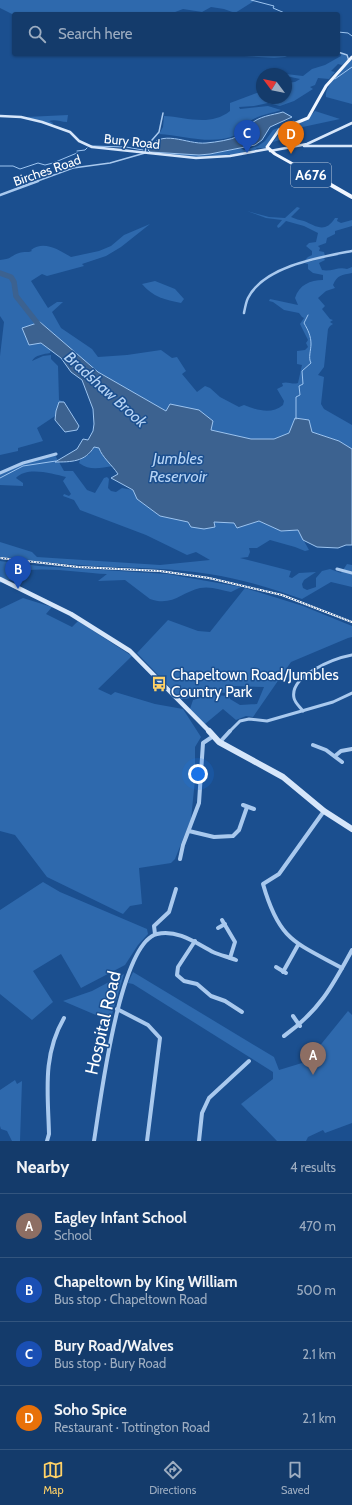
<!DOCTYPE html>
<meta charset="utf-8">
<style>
:root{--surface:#143b6b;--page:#1d4271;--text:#f1f3f6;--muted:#9dadc1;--line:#33557e;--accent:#ffd166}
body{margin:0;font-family:Cabin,sans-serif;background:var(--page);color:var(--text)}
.compass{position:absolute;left:256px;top:68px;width:36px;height:36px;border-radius:50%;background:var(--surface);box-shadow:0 1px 3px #0004;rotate:302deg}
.you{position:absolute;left:198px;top:774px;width:14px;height:14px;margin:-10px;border:3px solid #fff;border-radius:50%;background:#1a73e8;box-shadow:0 0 0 6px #1a73e833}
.badge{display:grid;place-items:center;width:26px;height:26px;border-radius:50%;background:var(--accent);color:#fff;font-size:13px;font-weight:700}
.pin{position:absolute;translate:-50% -33px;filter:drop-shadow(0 1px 2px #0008)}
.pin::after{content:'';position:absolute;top:21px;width:14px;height:12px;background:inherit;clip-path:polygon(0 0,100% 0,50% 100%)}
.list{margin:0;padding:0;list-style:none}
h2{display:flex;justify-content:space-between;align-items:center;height:52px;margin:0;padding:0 16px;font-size:17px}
h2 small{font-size:13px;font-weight:400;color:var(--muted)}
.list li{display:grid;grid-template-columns:26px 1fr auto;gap:12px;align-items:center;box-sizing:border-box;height:64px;padding:0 16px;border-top:1px solid var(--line)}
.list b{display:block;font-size:15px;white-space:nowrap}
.list p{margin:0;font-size:13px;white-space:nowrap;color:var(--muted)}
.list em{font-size:13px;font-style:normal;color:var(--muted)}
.icon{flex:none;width:22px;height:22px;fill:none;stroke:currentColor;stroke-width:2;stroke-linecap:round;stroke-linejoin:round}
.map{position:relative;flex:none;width:352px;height:1141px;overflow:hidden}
.search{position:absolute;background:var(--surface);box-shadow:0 1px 3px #0004;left:12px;right:12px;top:12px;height:44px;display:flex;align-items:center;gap:10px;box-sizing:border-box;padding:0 14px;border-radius:4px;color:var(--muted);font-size:15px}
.sheet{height:308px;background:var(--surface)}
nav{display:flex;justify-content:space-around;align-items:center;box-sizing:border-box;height:56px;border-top:1px solid var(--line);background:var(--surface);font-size:11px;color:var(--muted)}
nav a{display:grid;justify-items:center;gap:2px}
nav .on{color:var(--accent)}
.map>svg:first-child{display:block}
.green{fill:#2e69ad}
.water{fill:#3c6290;stroke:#9cc4f0}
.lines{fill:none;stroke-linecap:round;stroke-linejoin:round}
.stream{stroke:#9cc4f0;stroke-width:1}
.river{stroke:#3c6290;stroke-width:5.5}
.street-far3{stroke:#a9c9ee;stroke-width:1.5}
.street-far2{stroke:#a9c9ee;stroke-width:2.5}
.street-far1{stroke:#a9c9ee;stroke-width:3}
.street{stroke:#a9c9ee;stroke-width:4}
.secondary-far2{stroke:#d6e6fa;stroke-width:2.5}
.secondary-far1{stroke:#d6e6fa;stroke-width:4.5}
.secondary{stroke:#d6e6fa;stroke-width:6}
.primary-far1{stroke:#f0f6ff;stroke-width:3}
.primary{stroke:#f0f6ff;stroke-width:4}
.rail-casing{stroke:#fff;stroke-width:2}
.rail{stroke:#1b4f8f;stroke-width:1;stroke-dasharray:1.5;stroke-linecap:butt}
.labels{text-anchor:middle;stroke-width:3;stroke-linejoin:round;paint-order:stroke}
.far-street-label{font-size:13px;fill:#fff;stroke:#1b4f8f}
.shield{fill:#1b4f8f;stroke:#bbcadd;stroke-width:1}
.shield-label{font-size:14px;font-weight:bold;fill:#fff}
.poi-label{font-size:15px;fill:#fff;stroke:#1b4f8f;text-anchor:start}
.water-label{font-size:16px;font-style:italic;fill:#b5d3f5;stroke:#1b4f8f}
.near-street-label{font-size:18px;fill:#fff;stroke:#1b4f8f}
</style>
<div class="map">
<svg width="352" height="1141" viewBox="0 0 352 1141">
<rect width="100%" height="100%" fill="#1b4f8f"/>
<!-- green -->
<g class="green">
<polygon points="0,0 250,0 254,1 235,13 224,9 211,7 202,12 183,9 170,14 14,14 14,15 0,8"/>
<path d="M341 53 346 56 348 60 342 65 338 64 331 71 335 72 329 79 318 78 315 85 310 87 313 89 294 101 280 106 268 103 254 106 239 107 240 109 268 106 281 110C270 114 258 115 249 122 244 125 241 132 236 135 212 146 183 135 159 134L163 127 164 116C186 117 210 127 230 111V103L262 91V98H286V83L295 82 300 79 286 76V74L303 76 312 69 325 65 341 56Z"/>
<polygon points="214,54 291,54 285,57 274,58"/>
<path d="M352 59V104L326 97C324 86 344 67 352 59Z"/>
<polygon points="315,111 340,119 284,131 282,134 286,138 273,142 282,130 305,121"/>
<path d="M68 115 67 122C60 122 56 119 49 121L53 123 52 125 26 117Z"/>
<polygon points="293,120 297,122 277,130 265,148 256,148 257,150 230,156 196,158 148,152 199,155 210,154 240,148 244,150 258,146 265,141 273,130 292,122"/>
<path d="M297 207 300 208 291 217C295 219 300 220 304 221 316 226 325 234 335 218H338L337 221 341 223 352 220V226L335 231V234L327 238 326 243 318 246 320 248 319 251 324 252 325 256 306 261 305 260 308 257 312 255V251L306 246 309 243 316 242 318 233 304 226 286 221 280 227 278 228 277 226 282 220 266 218 247 211 269 217 285 218Z"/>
<path d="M150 224 121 247 106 256 82 264 84 266 47 276 42 274 31 281 48 308 57 302H63L52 312 61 328 92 349 98 357 127 355 161 350 172 358 177 357 186 371 182 374 197 392 205 386 210 388 220 397 239 407 244 405C257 410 271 415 283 405L284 401 277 389 283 386 282 383C288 381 292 385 298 383L302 365 297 364V351L305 350 308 347 306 343 308 340 300 324 304 318 302 317 299 313 284 310 273 302 269 301 270 299 298 305 295 298C299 285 310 280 323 280V275L313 273 308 269V264L304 263 324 258 325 260 319 263 322 270C331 272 339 266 347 269L352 267V273C342 275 337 275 333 285L335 288 326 291 318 298 325 306 322 309 330 319 333 320 330 322 333 324 330 326 328 329 324 367 318 375 324 377 321 404 324 409 352 425V449L339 441 312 432 309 420 295 418 289 433 274 439H251L211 430 166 411 98 372 40 322 22 329 51 349 50 353C44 354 35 355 32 361L43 356 51 355V359L58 366 59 400 64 402 59 403 55 416 37 428 43 441 18 448V451L0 455V356L4 322 0 316V260C12 259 10 256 19 253 24 251 28 253 32 251L31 250C44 240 59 250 71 257L99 251 111 246 124 235Z"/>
<path d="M155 281 175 289 184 299 181 303C165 300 153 297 142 284Z"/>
<path d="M94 447 99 448 101 452 113 466C100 468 90 471 79 463L80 460 90 454Z"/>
<path d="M55 455 64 471H73L87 490 95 493 104 478 107 477 109 479 108 488 111 491 116 492 122 488 133 490 134 493 160 516 215 527 214 522 234 523 237 528 259 521 281 531 298 530 309 550 305 551 295 547 270 540 257 548H249L250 552 248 557 240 558 291 571 289 577 292 578 299 573 316 572 304 580 302 584 303 588 307 590 316 587V578L322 571 330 569 341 573 347 564 352 565V587L331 582 302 599C272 588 241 579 209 574 171 568 132 568 94 566 62 564 31 561 0 557V542L32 552 37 557 160 565 210 560 196 552 187 555 146 535 80 510 74 500 63 496 64 494 69 496 71 494 63 481 66 477C53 474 27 466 16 478L23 483V486L0 485V474L16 466Z"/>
<path d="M0 561 39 566 167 574 241 587 231 592C221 590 211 586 200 588 182 592 172 607 150 599L125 580 98 581 107 574C80 573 38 565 13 573L11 579 0 583Z"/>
<polygon points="245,588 303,606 352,626 352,637 348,638 291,662 253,717 246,716 236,720 223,709 205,724 190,709 193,700 209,695 229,696 230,699 240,705 257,704 264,687 231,686 229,692 227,693 211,692 186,699 181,699 137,653 168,620 198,631 210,632"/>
<polygon points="23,598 52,607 46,614 72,627 78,621 132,656 98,689 111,695 115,692 155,704 183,709 201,737 195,747 195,780 191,819 175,859 171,863 139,868 142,904 130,906 123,914 47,877 15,835 0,831 0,609"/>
<polygon points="43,882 60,892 147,929 148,934 138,945 125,965 81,988 61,954 33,971 53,1002 32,1020 0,994 0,910"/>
<polygon points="133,972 274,1057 279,1070 302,1063 314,1053 348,1011 352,1015 352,1123 325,1133 323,1130 308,1137 306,1141 277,1141 241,1104 273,1079 273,1072 133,984 128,983"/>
<polygon points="124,974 110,1021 63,1001 92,991"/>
<polygon points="15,1080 17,1084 22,1081 20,1141 12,1141 7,1131 1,1129 0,1126 0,1090"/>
</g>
<!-- water -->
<g class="water">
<path d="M283 112 292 117 270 127 262 140 255 145 210 154 199 155 150 152 148 150C160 127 187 145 206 143 217 142 230 140 239 136 244 134 246 128 250 125 258 116 273 115 283 112Z"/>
<path d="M40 322 98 372 166 411 170 404 199 410 213 421 211 430 251 439H274L289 433 295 418 309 420 312 432 339 441 352 449V545H346L338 548 317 547 303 540 298 530 281 531 259 521 237 528 234 523 214 522 215 527 204 529 191 527 188 522 160 516 137 499 133 490 111 478 118 474C112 465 102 457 99 448L94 447C85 462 71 462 55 462L77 449 83 439 88 440 93 431 94 424 93 409 82 380 71 372 61 358 41 343 29 345 22 328Z"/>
<polygon points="59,402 64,402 79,426 77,430 65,432 55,420 56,411"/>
</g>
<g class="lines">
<!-- stream -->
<g class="stream">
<polyline points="251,0 274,6 273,8 287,14"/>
<polyline points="338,32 348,33 352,36"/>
<polyline points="335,79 352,67"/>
<polyline points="92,146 126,147 143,150"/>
<polyline points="77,151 85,150 87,148"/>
<polyline points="0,166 13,166 20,169 38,163 45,165 53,163 77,153"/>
<path d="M296 419V397L300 395 299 386 303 384 302 371 311 363C308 358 311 350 311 344 311 336 308 330 304 323L308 315"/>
<polyline points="0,478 23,466 56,461"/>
</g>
<!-- river -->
<polyline class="river" points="0,273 11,277 14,282 16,296 42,329"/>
<!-- street-far3 -->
<g class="street-far3">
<polyline points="338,52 347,55 349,61"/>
<polyline points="35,182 73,168 110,163 145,153 146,147 159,132 163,113"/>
</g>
<!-- street-far2 -->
<g class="street-far2">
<polyline points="0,195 38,181"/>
<path d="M244 313C245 308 246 302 248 298 264 266 321 257 352 251"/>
</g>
<!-- street-far1 -->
<g class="street-far1">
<polyline points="0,473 23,463 56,454"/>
<polyline points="337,569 352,573"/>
<path d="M303 711C300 707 295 703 294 698 289 675 336 658 352 655"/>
<polyline points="229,732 240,721 249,719 267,721 333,702 352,693"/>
</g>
<!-- street -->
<g class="street">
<polyline points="220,742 230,731"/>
<polyline points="313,745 326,750 342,762"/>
<polyline points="335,756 341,751 352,749"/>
<polyline points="243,805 254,809"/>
<path d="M324 811 279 874 263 884C279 940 294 942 342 968"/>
<polyline points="189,831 214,837 233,836 239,830 247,807"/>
<polyline points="180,859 183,845 199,803 203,743 212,737"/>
<polyline points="222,920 235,942 230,958"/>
<polyline points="218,928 225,924"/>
<polyline points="155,934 154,926 169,912 176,889"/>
<polyline points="195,941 178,967 177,975 184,981 197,984 211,996 225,1001 242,1012"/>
<polyline points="276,967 286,973"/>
<polyline points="283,972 298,945"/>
<polyline points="117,1009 148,1025 160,1038 147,1141"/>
<polyline points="293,1016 300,1026"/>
<path d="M284 1036C319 1011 332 987 352 950"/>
<path d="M47 1141 49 1134C48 1093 42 1056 64 1018"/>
<path d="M94 1141C100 1105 119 943 157 934 177 929 196 943 213 952 220 955 228 957 236 960"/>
<polyline points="199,1141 202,1113 209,1098 249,1061"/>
</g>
<!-- secondary-far2 -->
<g class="secondary-far2">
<polyline points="0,116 21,117 42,122 70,132 79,141 92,147 196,158 230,156 268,149"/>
<polyline points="304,146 352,146"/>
<polyline points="270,151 307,144 352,123"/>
</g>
<!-- secondary-far1 -->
<polyline class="secondary-far1" points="0,579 71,614 130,651 210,732"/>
<!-- secondary -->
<polyline class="secondary" points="209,731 219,742 283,777 324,811 352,829"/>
<!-- primary-far1 -->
<polyline class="primary-far1" points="325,182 275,154 267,147 279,130 308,118 326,86 352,57"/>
<!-- primary -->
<polyline class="primary" points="324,181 352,197"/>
<!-- rail casing -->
<g class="rail-casing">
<polyline id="rail" points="0,558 78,567 160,571 209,578 282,595 352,622"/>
</g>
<!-- rail -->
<use href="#rail" class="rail"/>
</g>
<!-- icons -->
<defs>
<g id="bus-bare" transform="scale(1.2)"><path d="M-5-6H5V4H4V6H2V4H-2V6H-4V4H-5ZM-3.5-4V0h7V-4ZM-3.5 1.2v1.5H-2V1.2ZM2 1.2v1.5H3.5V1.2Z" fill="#ffd166" stroke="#1b4f8f" stroke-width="2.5" paint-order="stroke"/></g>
</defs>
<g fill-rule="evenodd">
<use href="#bus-bare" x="159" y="684"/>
</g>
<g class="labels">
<!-- far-street labels -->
<g class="far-street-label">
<text transform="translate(132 141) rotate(6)" y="5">Bury Road</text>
<text transform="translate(47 170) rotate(-19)" y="5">Birches Road</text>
</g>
<!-- shield labels -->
<rect class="shield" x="291" y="163" width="40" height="24" rx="3"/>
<g class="shield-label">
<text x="311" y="180">A676</text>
</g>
<!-- poi labels -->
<g class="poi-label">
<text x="171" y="680">Chapeltown Road/Jumbles<tspan x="171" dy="17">Country Park</tspan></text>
</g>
<!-- water labels -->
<g class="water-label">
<text transform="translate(106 389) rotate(42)" y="6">Bradshaw Brook</text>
<text x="178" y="464">Jumbles<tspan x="178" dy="18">Reservoir</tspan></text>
</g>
<!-- near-street labels -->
<g class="near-street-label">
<text transform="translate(103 1023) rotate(-77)" y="6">Hospital Road</text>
</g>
</g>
</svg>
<svg class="compass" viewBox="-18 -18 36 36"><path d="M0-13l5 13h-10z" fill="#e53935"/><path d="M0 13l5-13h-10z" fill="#9dadc1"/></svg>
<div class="you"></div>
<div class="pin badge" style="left:313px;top:1075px;background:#8d6e63">A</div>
<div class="pin badge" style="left:18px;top:589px;background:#1a4fb4">B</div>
<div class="pin badge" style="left:247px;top:153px;background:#1a4fb4">C</div>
<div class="pin badge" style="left:291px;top:154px;background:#e8710a">D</div>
<div class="search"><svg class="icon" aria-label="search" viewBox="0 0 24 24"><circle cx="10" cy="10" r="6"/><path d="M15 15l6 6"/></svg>Search here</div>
</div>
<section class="sheet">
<h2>Nearby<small>4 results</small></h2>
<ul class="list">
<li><span class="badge" style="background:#8d6e63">A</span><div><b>Eagley Infant School</b><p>School</p></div><em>470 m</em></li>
<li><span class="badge" style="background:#1a4fb4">B</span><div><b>Chapeltown by King William</b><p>Bus stop · Chapeltown Road</p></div><em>500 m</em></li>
<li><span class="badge" style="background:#1a4fb4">C</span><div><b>Bury Road/Walves</b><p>Bus stop · Bury Road</p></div><em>2.1 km</em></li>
<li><span class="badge" style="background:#e8710a">D</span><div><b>Soho Spice</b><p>Restaurant · Tottington Road</p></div><em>2.1 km</em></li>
</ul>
</section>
<nav>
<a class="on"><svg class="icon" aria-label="map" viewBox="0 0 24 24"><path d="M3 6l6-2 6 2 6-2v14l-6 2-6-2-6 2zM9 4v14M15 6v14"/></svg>Map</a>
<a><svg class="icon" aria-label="directions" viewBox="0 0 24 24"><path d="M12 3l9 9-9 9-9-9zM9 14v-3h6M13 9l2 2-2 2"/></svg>Directions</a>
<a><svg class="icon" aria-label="saved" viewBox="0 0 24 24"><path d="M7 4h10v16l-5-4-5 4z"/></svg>Saved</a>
</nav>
